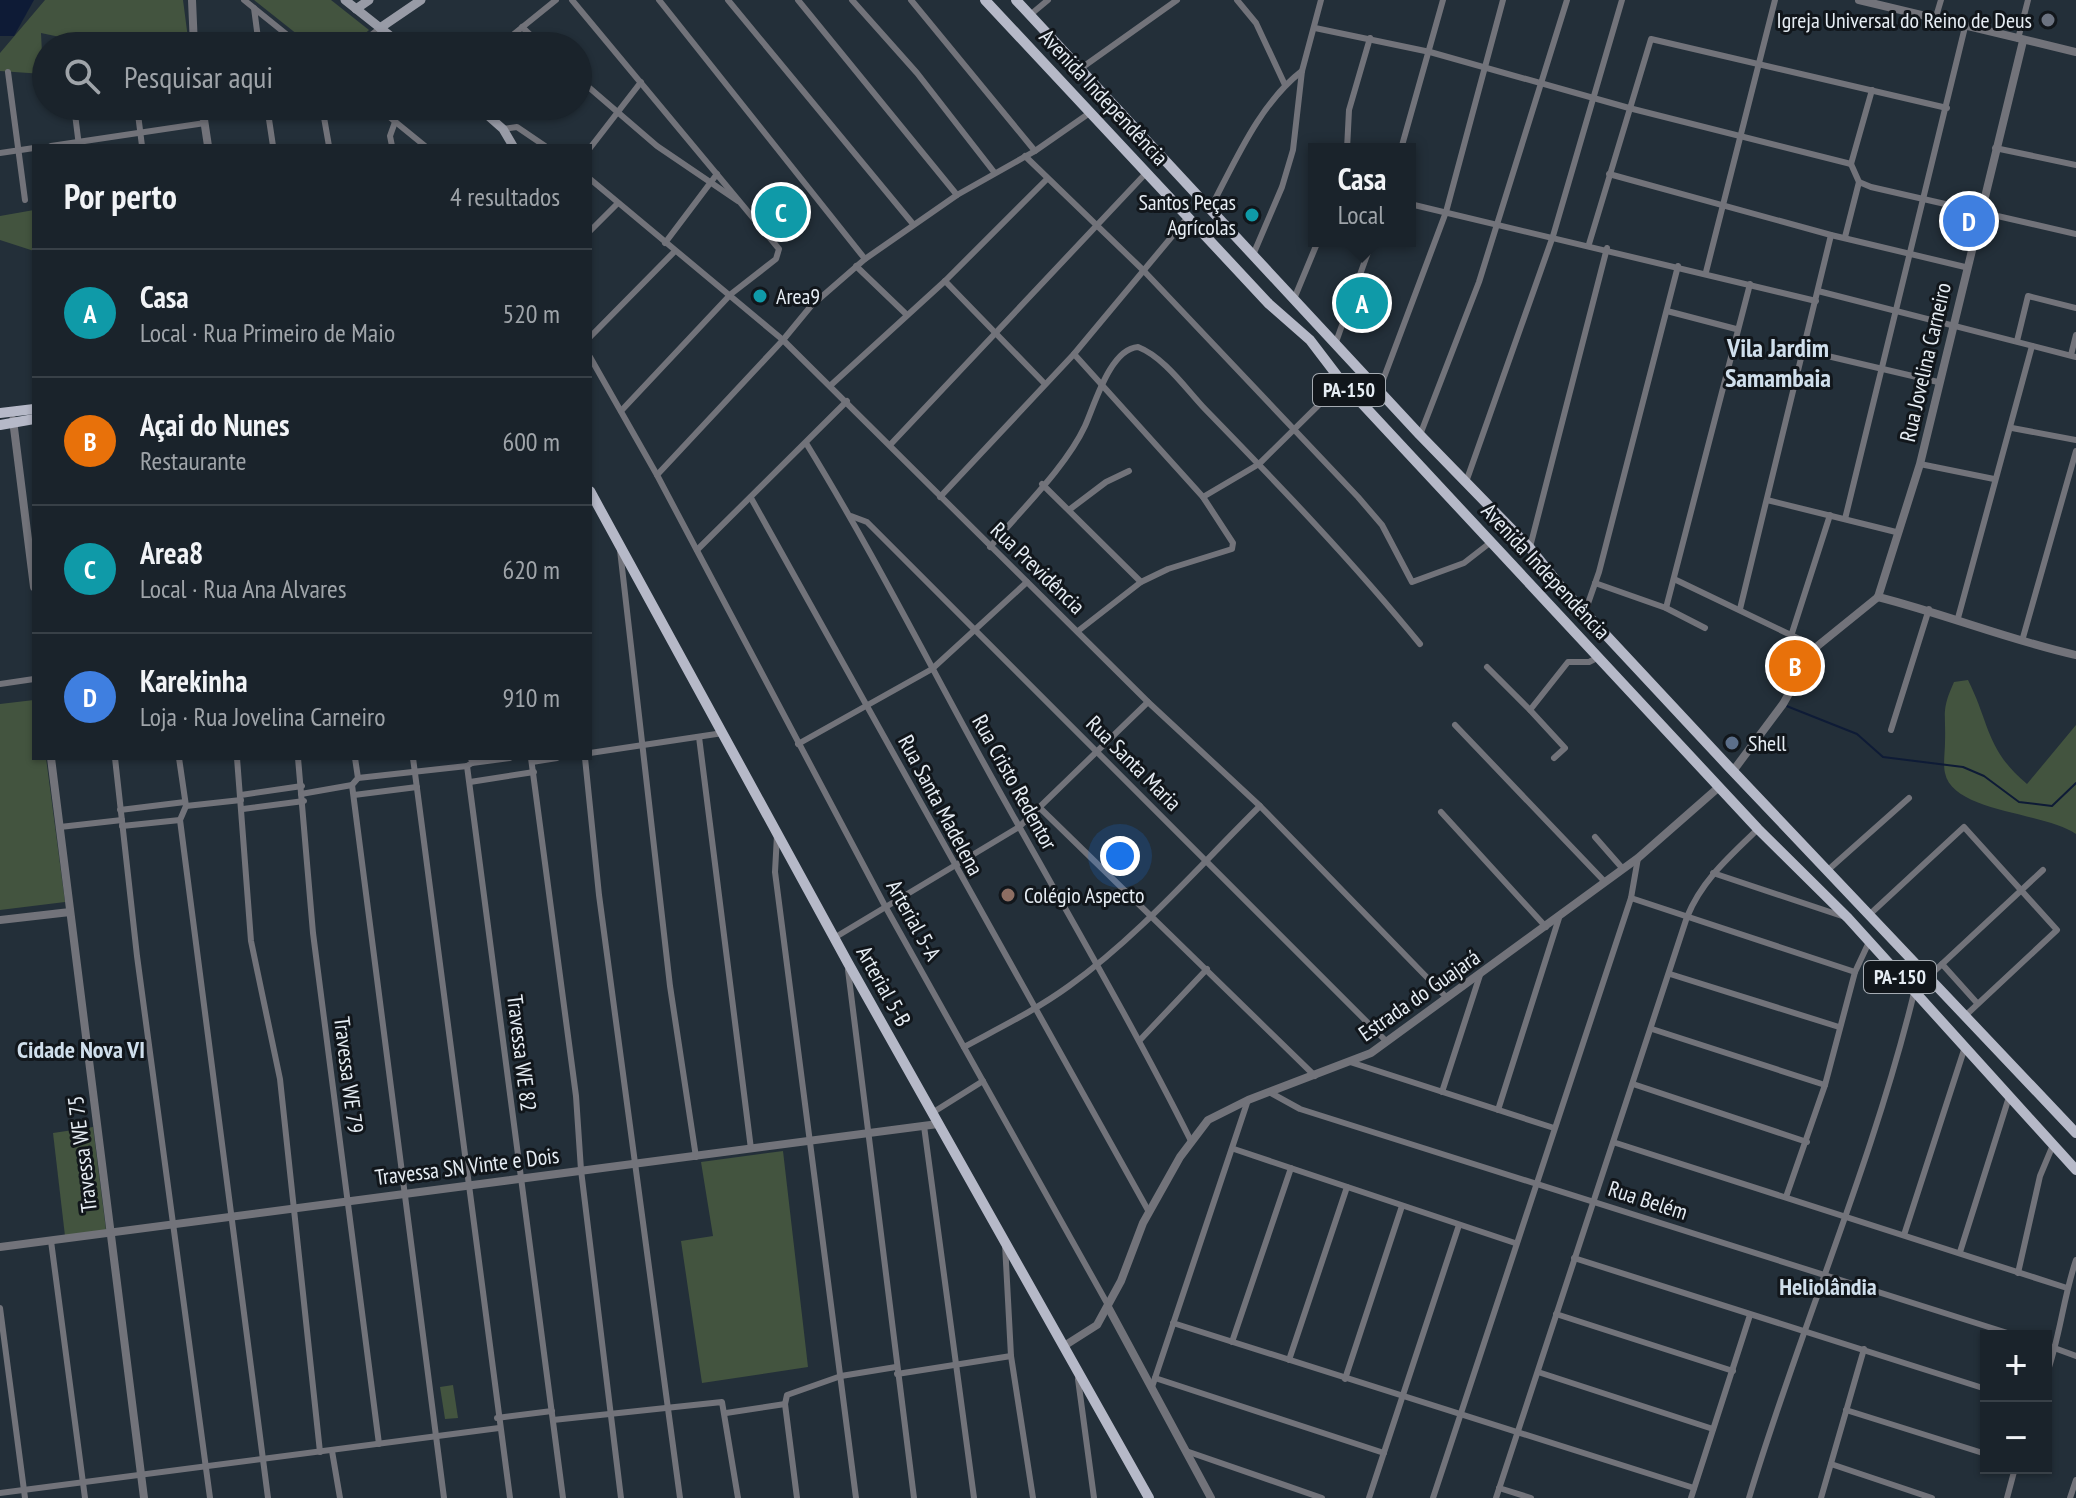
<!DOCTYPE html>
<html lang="pt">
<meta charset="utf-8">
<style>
:root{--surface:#1a232b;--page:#272f37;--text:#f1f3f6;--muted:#9fa4a9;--line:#384047;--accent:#0b8043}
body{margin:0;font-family:"PT Sans Narrow",sans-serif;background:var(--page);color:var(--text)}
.controls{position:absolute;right:24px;bottom:24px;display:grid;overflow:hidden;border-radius:0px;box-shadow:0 2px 6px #0004}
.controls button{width:72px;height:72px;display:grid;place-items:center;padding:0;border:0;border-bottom:2px solid var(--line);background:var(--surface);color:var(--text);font:40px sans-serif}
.you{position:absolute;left:1120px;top:856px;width:28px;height:28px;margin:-20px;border:6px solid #fff;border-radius:50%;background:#1a73e8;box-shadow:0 0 0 12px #1a73e833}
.badge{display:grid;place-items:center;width:52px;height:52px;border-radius:50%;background:var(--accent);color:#fff;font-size:26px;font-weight:700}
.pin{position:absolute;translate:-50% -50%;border:4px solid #fff;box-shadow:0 2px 8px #0006}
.popup{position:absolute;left:1308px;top:143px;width:108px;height:104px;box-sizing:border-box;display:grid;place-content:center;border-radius:0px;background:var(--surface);filter:drop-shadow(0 2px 6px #0005);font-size:26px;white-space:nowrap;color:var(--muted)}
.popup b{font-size:30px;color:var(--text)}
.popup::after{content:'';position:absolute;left:50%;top:100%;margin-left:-16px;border:16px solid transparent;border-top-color:var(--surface)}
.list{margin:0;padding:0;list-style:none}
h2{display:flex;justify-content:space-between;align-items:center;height:104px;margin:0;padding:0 32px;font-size:34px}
h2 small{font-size:26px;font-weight:400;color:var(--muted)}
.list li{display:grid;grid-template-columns:52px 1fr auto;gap:24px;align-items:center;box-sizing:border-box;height:128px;padding:0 32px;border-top:2px solid var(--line)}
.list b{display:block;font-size:30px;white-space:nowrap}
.list p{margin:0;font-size:26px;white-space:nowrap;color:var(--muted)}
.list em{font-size:26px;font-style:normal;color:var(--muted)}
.icon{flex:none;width:44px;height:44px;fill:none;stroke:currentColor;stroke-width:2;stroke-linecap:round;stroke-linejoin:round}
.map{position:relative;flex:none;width:2076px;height:1498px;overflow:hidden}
.search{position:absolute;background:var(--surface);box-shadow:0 2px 6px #0004;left:32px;top:32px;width:560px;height:88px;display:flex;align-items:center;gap:20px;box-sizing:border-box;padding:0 28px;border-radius:44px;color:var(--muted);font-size:30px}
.panel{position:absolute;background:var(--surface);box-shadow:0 2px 6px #0004;left:32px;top:144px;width:560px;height:616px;border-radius:0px}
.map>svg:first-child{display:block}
.green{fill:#43543f}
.water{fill:#0e1b36}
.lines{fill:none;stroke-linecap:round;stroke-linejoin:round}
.stream{stroke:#0e1b36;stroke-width:2}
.minor{stroke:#72737a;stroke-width:6}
.tertiary{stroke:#72737a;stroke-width:8}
.secondary{stroke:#989ba6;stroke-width:9}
.primary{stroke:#b6b9c8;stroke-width:10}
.worship-dot{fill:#6b7280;stroke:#11161b;stroke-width:3}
.culture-dot{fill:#0f9aa8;stroke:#11161b;stroke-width:3}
.service-dot{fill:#5c6f8a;stroke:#11161b;stroke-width:3}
.education-dot{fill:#8d6e63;stroke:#11161b;stroke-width:3}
.labels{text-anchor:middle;stroke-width:6;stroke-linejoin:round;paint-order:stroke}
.shield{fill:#11161b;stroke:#a6acb3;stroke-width:2}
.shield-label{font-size:20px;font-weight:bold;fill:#e6edf4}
.poi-label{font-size:22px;fill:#e6edf4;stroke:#11161b;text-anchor:start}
.street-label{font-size:22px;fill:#e6edf4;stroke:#11161b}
.neighbourhood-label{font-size:24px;font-weight:bold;fill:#d0dfec;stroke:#11161b}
.quarter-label{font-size:26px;font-weight:bold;fill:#d0dfec;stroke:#11161b}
</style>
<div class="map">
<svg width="2076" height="1498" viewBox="0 0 2076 1498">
<rect width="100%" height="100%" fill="#232f39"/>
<!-- green -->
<g class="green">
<polygon points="45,0 183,0 189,46 102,46 41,33 43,74 0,71 0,53"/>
<polygon points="254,0 331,0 369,30 351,46 312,46"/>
<polygon points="34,210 34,251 0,240 0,216"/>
<path d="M1968 680C1990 724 1986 750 2027 784L2076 725V834C2046 812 1953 813 1945 773 1943 764 1945 751 1945 742 1946 712 1941 711 1954 682Z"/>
<polygon points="34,700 34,758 46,758 65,902 0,910 0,704"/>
<polygon points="93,1127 106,1230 65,1236 53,1133"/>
<polygon points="783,1151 808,1367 702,1383 681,1241 713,1236 701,1162"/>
<polygon points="453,1385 458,1418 445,1419 440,1387"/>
</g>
<!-- water -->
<polygon class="water" points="0,0 34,0 14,36 0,36"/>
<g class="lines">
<!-- stream -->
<polyline class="stream" points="1784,705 1857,734 1883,757 1963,767 1984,776 2019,802 2052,806 2076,783"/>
<!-- minor -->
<g class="minor">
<polyline points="244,0 301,46"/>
<polyline points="572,0 779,249 776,259 731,294 621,411"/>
<polyline points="659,0 865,259"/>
<polyline points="728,0 913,224"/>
<polyline points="798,0 957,195"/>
<polyline points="852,0 917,73 994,172"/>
<polyline points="911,0 1035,151"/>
<polyline points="1237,0 1256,23 1285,85"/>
<polyline points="254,8 259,46"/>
<polyline points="1030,15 1048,0"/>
<polyline points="1935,20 1941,0"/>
<polyline points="522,27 542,46"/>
<polyline points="1315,28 1430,52 1629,108 1851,164"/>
<polyline points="2018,39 2028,0"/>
<polyline points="357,46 380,28"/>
<polyline points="499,46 556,0"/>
<polyline points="1080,69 1177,0"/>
<polyline points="8,72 25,200"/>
<polyline points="578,78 657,146 738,201"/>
<polyline points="74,106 79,146"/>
<polyline points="137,106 142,146"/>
<polyline points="267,106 273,146"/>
<polyline points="322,106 329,146"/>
<polyline points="376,106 425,146"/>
<polyline points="503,129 517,127 545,146"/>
<polyline points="51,146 205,123"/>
<polyline points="392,146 390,136 395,122"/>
<polyline points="590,148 641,82"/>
<polyline points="1995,148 2076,165"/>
<polyline points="1347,149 1349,110 1370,38"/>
<polyline points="1401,149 1443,0"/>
<polyline points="0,153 34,148"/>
<polyline points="1025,156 1143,270 1358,497 1382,525 1412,582 1464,563 1491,542"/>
<polyline points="1851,164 1859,182 1871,187 2076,234"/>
<polyline points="1851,164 1872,90"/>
<polyline points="1609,174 1831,235 1965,267"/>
<polyline points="590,179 783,340 1148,702 1260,806 1447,998"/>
<polyline points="1410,204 1816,301"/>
<path d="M1210 209C1235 162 1259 104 1302 71"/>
<polyline points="590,231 617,204"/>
<polyline points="1845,237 1859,182"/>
<polyline points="665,243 717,174"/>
<polyline points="1589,244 1651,39 1947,108"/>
<polyline points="1253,255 1282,187 1293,150 1302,71 1321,0"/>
<polyline points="856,266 907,315"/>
<polyline points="1706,272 1775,0"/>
<polyline points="945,281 1045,384"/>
<polyline points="1818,291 2076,357"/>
<polyline points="1294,299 1318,241"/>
<polyline points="1667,311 1736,329"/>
<polyline points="590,337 675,251"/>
<polyline points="2017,341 2028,296 2076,308"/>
<polyline points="1336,342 1372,241"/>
<polyline points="1802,350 1938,382"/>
<polyline points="1074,354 1203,497 1233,543 1232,549 1168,569 1141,582 1078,631"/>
<polyline points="2071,355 2076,335"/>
<polyline points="590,357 657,475 885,906 1108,1305"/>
<polyline points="831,385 945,281 1047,179"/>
<polyline points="1380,388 1446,212 1503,0"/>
<polyline points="2012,428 2076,440"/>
<polyline points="1420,435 1479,282 1567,0"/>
<path d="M806 443C873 552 930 666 992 778 1059 899 1129 1017 1191 1141"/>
<polyline points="890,445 1147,172"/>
<polyline points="1920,464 1994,479"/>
<polyline points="657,475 783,340 811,306 865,259 957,195 1035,151 1091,112"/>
<polyline points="1466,482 1553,236 1622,0"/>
<polyline points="1042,484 1141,582"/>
<polyline points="940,497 1074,354 1189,216"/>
<polyline points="1203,497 1259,464 1342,382"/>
<polyline points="751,498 1149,1212"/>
<polyline points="1767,500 1896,532"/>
<polyline points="1069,510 1106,482 1129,471"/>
<polyline points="851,516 867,522 1387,1042"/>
<polyline points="1845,519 1965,27"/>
<path d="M990 547C1020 511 1066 467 1085 426 1095 404 1110 349 1138 347 1164 357 1186 389 1205 409 1279 485 1353 562 1420 644"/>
<polyline points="1530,547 1607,248"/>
<polyline points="620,550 670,986 696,1157"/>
<polyline points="697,550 847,401"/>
<polyline points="1674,579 1816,647"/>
<polyline points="1595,583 1666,608 1705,628"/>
<polyline points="1666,608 1750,284"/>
<polyline points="1740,609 1831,235"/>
<polyline points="1585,612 1599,572 1678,266"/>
<polyline points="1958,618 2032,346"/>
<polyline points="1792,633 1830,515"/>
<polyline points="2022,641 2076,451"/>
<polyline points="1487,667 1530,710"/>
<polyline points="0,684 34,679"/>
<polyline points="1455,725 1605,882"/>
<polyline points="1891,730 1929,609"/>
<polyline points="699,737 751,1149"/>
<polyline points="798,744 932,669 1027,582"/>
<polyline points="590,753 723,733"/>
<polyline points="115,758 137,956 210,1498"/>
<polyline points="179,758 186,806 180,820 268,1498"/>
<polyline points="237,758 251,941 280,1079 320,1452"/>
<polyline points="298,758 313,933 379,1444"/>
<polyline points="355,758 358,778 352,785 444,1498"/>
<polyline points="413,758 510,1498"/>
<polyline points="471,758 472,763 467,766 563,1498"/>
<polyline points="531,758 576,1096 581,1170 621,1498"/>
<polyline points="585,758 599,895 680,1498"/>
<polyline points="1554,758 1565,748 1530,710 1568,662 1589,662 1599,657"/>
<polyline points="532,762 557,758"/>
<polyline points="472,763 510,758"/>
<polyline points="358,778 467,766"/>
<polyline points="470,782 534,772"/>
<polyline points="301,794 352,785"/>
<polyline points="241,795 302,786"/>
<polyline points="354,795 417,787"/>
<polyline points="186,806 241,800"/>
<polyline points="1040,808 1315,1076"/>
<polyline points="243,809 304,801"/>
<polyline points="120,810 185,802"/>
<polyline points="1441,812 1546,927"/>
<polyline points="122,826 180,820"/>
<polyline points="60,827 122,820"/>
<polyline points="777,835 775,872 856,1498"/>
<polyline points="1595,837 1623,869"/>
<polyline points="1828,870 1909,798"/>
<polyline points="1713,873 1845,917"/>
<polyline points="1631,898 1855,972"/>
<polyline points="1869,915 1964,827 2057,930 1965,1016"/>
<polyline points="834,938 1019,827 1148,702"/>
<polyline points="1942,964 1977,1003"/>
<polyline points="848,970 914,1498"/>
<polyline points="1670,974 1839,1027"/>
<polyline points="1927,978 2043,870"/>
<polyline points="1652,1029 1825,1085"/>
<polyline points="1140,1040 1207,969"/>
<path d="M964 1047C999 1028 1036 1010 1069 986 1140 935 1198 867 1260 806"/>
<polyline points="1350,1062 1554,1128"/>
<polyline points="1633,1084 1807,1142"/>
<polyline points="1269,1092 1300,1109 2017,1336"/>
<polyline points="1442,1092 1480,975"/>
<polyline points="1498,1110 1559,918"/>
<polyline points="932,1113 983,1081"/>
<polyline points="924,1126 974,1498"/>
<polyline points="1616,1143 2067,1288"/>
<polyline points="1234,1149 1515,1243"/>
<polyline points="1786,1197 1825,1085 1855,972 1869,942"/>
<polyline points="1904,1235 1964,1050"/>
<polyline points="51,1241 85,1498"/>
<polyline points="1005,1244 1011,1356 1033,1498"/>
<polyline points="1960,1252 2009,1097"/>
<polyline points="1574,1258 1986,1389"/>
<polyline points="2018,1273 2040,1176 2053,1145"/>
<polyline points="0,1308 25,1498"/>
<polyline points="1556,1314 1733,1371"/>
<polyline points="1173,1323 1694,1488"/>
<polyline points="1232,1342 1291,1168"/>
<polyline points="2046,1345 2076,1356"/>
<polyline points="1289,1360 1347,1187"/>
<polyline points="1538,1372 1713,1429"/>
<polyline points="897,1374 1011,1356"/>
<path d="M2046 1376C2060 1338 2063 1298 2076 1260"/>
<polyline points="1155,1378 1384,1453"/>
<polyline points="1078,1379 1094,1498"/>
<polyline points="1345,1379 1402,1206"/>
<polyline points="1152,1387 1248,1100"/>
<polyline points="1846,1410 1986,1454"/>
<polyline points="726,1413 785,1404"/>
<polyline points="497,1418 552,1411"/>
<polyline points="553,1420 722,1402 738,1498"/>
<polyline points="332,1451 340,1498"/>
<polyline points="1186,1451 1322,1498"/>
<polyline points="1831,1464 1932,1498"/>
<polyline points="1499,1488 1531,1498"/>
<polyline points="0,1493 499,1428"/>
<polyline points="797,1498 785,1404 787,1395 841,1376 896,1367"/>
<polyline points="1369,1498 1459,1225"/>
<polyline points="1433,1498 1631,898 1638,858"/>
<path d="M1496 1498 1687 917C1702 880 1730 856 1758 829"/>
<polyline points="1691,1498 1750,1315"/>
<path d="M1749 1498C1800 1328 1872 1165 1914 993"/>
<polyline points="1821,1498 1864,1349"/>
<polyline points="2007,1498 2015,1468"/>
<polyline points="2070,1498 2076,1480"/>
</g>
<!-- tertiary -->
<g class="tertiary">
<polyline points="192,0 194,46"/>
<polyline points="1859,0 2076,52"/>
<polyline points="202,106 208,146"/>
<polyline points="13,420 34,587"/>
<polyline points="1878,597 1920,464 2023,41"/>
<path d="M1878 597C1945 614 2009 640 2076 655"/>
<polyline points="51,758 144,1498"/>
<polyline points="1733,771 1783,704 1815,648 1878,597"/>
<polyline points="0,920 70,912"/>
<polyline points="0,1247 938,1124"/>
<polyline points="1108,1307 1211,1498"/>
<polyline points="1064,1346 1097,1325 1121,1281 1143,1223 1180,1157 1208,1120 1248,1100 1371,1053 1638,858 1719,787"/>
</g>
<!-- secondary -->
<g class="secondary">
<polyline points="345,0 403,46"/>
<polyline points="356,9 369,0"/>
<polyline points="380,28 421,0"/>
<polyline points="477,106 503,129 513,146"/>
</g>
<!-- primary -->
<g class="primary">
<polyline points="985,0 1269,304 1310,340 1342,382 1758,829 1848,918 2076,1170"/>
<polyline points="1016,0 1420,435 1530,548 1562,588 1728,766 2076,1133"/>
<polyline points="0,413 34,409"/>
<polyline points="0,425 34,419"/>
<polyline points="590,491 848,963 1149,1498"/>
</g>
</g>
<!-- markers -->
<circle class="worship-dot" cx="2048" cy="20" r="8"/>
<g class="culture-dot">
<circle cx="1252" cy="215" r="8"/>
<circle cx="760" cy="296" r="8"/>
</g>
<circle class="service-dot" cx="1732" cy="743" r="8"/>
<circle class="education-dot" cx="1008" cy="895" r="8"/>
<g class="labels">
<!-- shield labels -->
<g class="shield">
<rect x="1313" y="374" width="72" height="32" rx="6"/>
<rect x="1864" y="961" width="72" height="32" rx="6"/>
</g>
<g class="shield-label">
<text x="1349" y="397">PA-150</text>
<text x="1900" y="984">PA-150</text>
</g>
<!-- poi labels -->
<g class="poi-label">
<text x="2032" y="28" text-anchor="end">Igreja Universal do Reino de Deus</text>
<text x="1236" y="210" text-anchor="end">Santos Peças<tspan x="1236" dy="25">Agrícolas</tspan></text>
<text x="776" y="304">Area9</text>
<text x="1748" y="751">Shell</text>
<text x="1024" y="903">Colégio Aspecto</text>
</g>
<!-- street labels -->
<g class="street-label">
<text transform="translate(1104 97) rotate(47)" y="8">Avenida Independência</text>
<text transform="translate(1925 362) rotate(-77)" y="8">Rua Jovelina Carneiro</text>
<text transform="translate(1038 568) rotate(44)" y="8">Rua Previdência</text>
<text transform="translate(1546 571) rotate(47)" y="8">Avenida Independência</text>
<text transform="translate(1134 763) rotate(45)" y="8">Rua Santa Maria</text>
<text transform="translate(1015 782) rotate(61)" y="8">Rua Cristo Redentor</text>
<text transform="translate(941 805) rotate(62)" y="8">Rua Santa Madelena</text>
<text transform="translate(914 920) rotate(61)" y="8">Arterial 5-A</text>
<text transform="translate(884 986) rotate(61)" y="8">Arterial 5-B</text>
<text transform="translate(1419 995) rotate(-35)" y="8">Estrada do Guajará</text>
<text transform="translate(522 1053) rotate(83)" y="8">Travessa WE 82</text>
<text transform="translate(349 1075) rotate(83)" y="8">Travessa WE 79</text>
<text transform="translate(82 1154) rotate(-97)" y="8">Travessa WE 75</text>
<text transform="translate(467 1166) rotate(-7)" y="8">Travessa SN Vinte e Dois</text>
<text transform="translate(1648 1200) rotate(18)" y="8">Rua Belém</text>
</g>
<!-- neighbourhood labels -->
<g class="neighbourhood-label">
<text x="81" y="1058">Cidade Nova VI</text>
<text x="1828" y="1295">Heliolândia</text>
</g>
<!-- quarter labels -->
<g class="quarter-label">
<text x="1778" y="357">Vila Jardim<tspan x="1778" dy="30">Samambaia</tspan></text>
</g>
</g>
</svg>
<div class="controls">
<button>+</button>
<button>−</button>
</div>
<div class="you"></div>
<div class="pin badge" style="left:1362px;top:303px;background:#0f9aa8">A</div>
<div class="popup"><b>Casa</b>Local</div>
<div class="pin badge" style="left:1795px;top:666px;background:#e8710a">B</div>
<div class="pin badge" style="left:781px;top:212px;background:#0f9aa8">C</div>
<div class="pin badge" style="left:1969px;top:221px;background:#3f7fe0">D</div>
<div class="search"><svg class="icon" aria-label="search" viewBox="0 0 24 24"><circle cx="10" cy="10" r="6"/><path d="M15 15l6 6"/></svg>Pesquisar aqui</div>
<section class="panel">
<h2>Por perto<small>4 resultados</small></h2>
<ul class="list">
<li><span class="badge" style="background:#0f9aa8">A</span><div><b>Casa</b><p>Local · Rua Primeiro de Maio</p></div><em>520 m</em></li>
<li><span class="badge" style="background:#e8710a">B</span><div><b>Açai do Nunes</b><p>Restaurante</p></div><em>600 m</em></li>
<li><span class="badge" style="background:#0f9aa8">C</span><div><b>Area8</b><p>Local · Rua Ana Alvares</p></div><em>620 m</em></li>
<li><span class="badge" style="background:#3f7fe0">D</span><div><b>Karekinha</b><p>Loja · Rua Jovelina Carneiro</p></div><em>910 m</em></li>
</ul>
</section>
</div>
